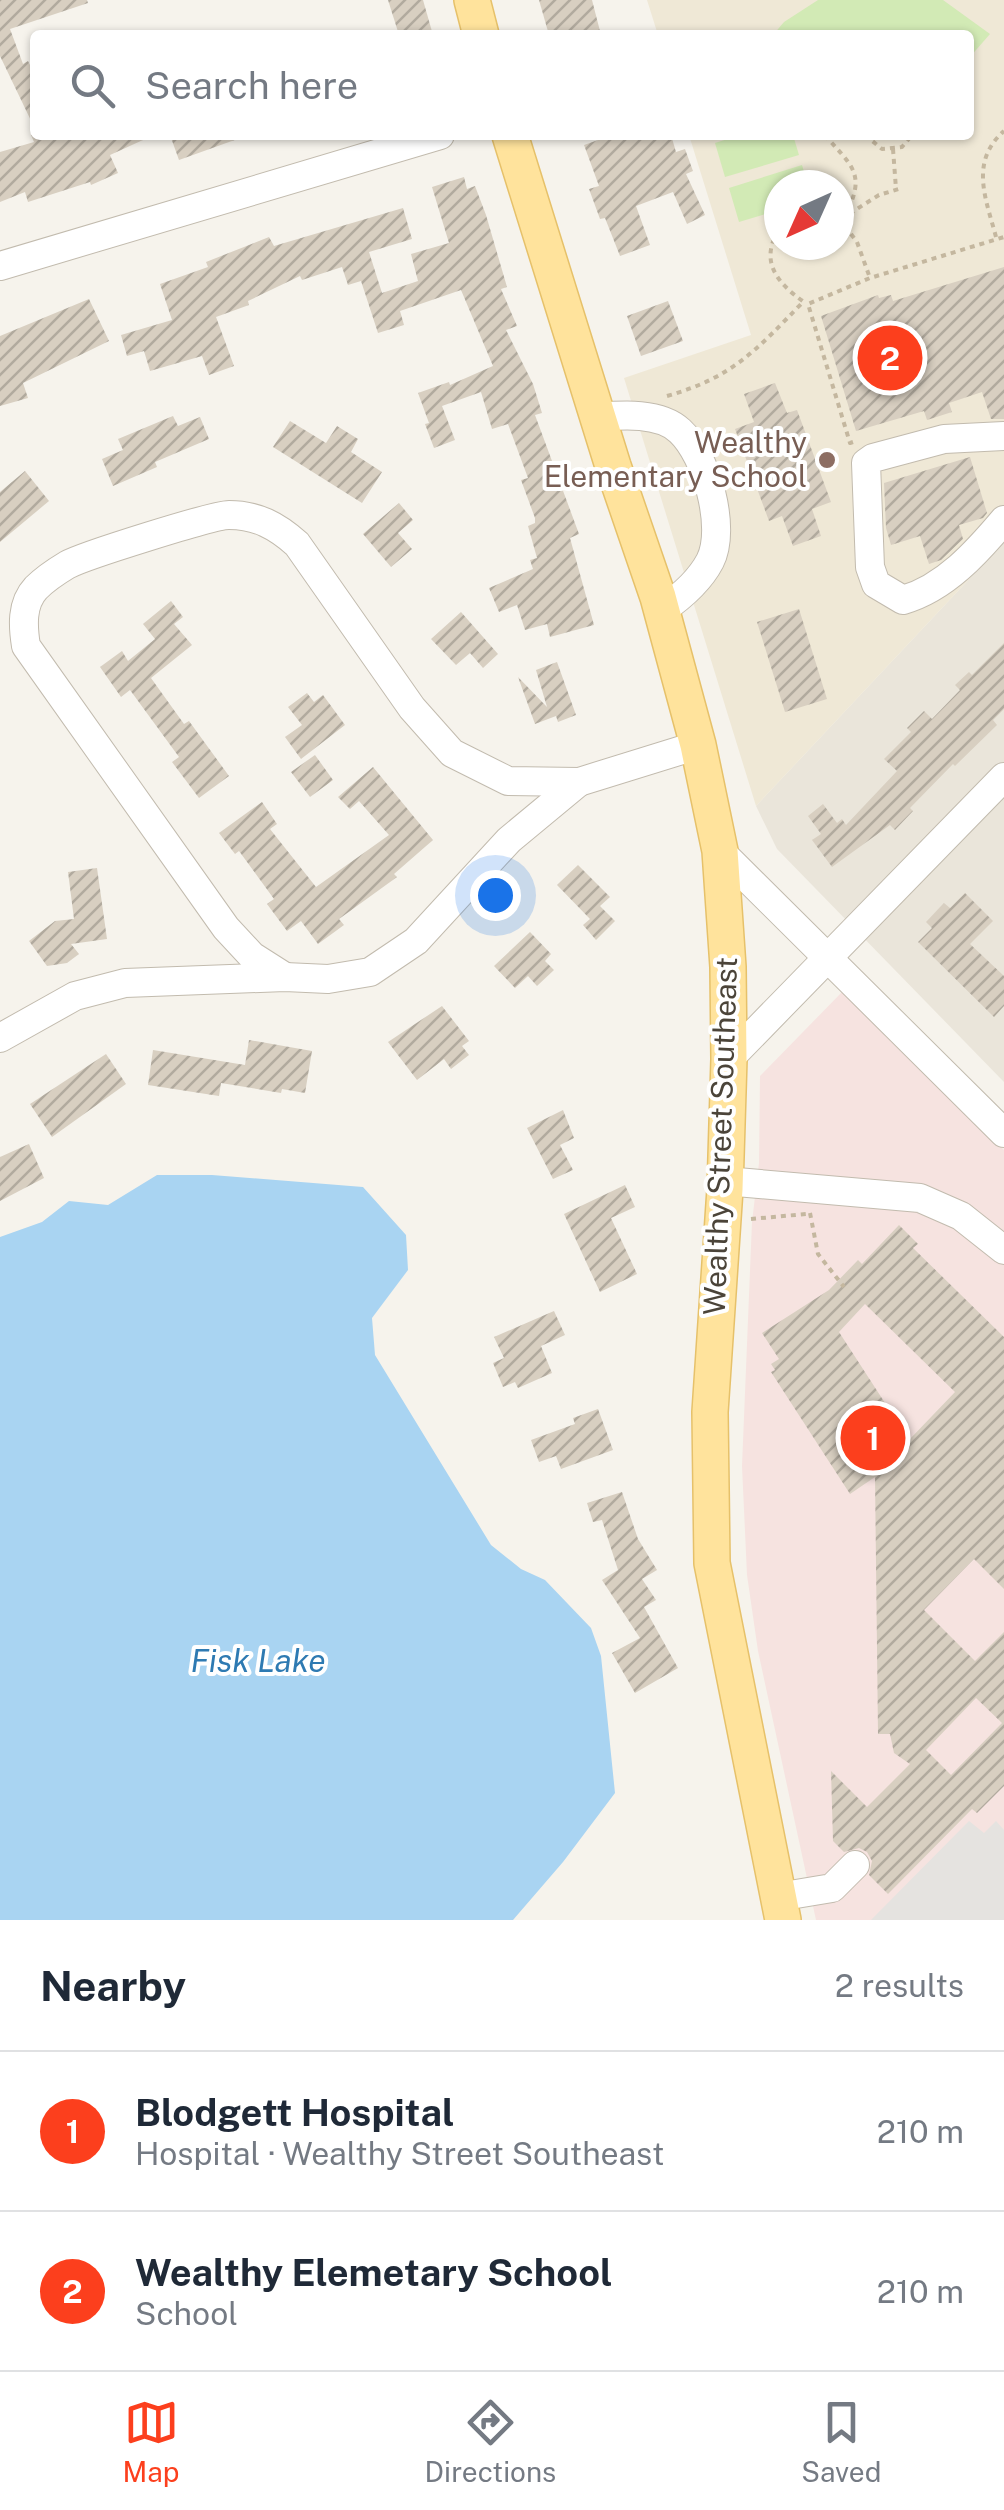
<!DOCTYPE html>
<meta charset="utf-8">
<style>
:root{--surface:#fff;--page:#f6f6f7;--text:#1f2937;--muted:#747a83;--line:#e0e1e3;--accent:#fc3f1d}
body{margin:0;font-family:"Public Sans",sans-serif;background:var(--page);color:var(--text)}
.compass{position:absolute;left:764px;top:170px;width:90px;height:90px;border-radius:50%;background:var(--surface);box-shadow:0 2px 8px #0004;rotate:225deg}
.you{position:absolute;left:495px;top:895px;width:35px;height:35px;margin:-25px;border:8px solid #fff;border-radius:50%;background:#1a73e8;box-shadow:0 0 0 15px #1a73e833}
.badge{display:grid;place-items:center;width:65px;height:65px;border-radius:50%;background:var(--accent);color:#fff;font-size:32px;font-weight:700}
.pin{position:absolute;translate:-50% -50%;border:5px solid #fff;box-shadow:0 2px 10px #0006}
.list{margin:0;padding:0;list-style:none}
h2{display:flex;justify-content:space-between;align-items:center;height:130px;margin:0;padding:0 40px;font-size:42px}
h2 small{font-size:32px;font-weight:400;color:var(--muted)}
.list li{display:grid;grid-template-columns:65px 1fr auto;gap:30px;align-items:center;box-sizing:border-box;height:160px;padding:0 40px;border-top:2px solid var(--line)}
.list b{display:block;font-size:38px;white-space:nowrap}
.list p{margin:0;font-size:32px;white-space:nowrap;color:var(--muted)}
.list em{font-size:32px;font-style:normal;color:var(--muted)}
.icon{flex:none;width:55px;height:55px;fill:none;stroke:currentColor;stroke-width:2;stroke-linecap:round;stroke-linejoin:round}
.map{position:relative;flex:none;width:1004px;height:1920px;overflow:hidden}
.search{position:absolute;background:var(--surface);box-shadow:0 2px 8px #0004;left:30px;right:30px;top:30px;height:110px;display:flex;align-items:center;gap:25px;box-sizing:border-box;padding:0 35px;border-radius:10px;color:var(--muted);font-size:38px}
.sheet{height:450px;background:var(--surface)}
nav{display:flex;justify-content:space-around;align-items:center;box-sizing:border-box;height:140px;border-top:2px solid var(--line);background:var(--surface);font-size:28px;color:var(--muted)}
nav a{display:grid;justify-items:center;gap:5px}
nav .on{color:var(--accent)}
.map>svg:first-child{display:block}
.residential{fill:#eae5da}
.education{fill:#efe8d6;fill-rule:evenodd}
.medical{fill:#f6e3e0}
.pitch{fill:#d2eab5}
.parking{fill:#e5e3e0}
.water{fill:#a9d4f2}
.building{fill:url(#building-hatch);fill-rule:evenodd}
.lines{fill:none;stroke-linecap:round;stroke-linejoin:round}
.minor-casing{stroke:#c2bbae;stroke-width:30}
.major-casing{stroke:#e6c16a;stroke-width:38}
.path{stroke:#c4b79f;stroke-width:4;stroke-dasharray:5 5;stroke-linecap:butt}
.minor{stroke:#fff;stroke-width:28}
.major{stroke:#ffe39c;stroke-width:35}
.education-dot{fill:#8d6e63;stroke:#fff;stroke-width:4}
.labels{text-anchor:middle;stroke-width:8;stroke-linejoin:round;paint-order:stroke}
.education-label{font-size:30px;fill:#785e54;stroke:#fff;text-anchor:end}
.street-label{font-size:30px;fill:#4b4439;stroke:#fff}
.water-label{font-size:32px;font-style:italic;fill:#2e7ab2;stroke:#fff}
</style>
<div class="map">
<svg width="1004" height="1920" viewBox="0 0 1004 1920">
<defs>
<pattern id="building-hatch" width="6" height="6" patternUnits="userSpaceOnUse" patternTransform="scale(2.5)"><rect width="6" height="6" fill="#d8cfc1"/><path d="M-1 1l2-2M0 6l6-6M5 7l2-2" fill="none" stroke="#b1aa9e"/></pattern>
</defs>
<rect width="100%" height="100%" fill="#f6f3ec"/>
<!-- residential -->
<polygon class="residential" points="1004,542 1004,1082 777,849 756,806"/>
<!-- education -->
<path class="education" d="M647 0H1004V542L756 806 624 378 751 335 689 135H969V35H658ZM779 185H839V245H779Z"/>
<!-- medical -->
<polygon class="medical" points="843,991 1004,1150 1004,1920 816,1920 758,1651 747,1575 742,1466 752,1222 759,1163 760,1076"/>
<!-- pitch -->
<g class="pitch">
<polygon points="818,0 943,0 990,34 969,58 969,35 773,35 784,22"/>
<polygon points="740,135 793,135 799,155 725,177 715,143"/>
<polygon points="802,165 808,185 779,185 779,210 739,222 729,188"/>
</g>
<!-- parking -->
<polygon class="parking" points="969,1821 984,1833 996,1821 1004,1830 1004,1920 871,1920"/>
<!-- water -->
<polygon class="water" points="157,1175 212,1175 363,1187 406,1235 408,1270 372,1318 375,1355 491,1545 521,1569 545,1580 591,1628 601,1656 615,1793 563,1862 513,1920 0,1920 0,1237 42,1222 69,1201 108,1205"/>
<!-- building -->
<g class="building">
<polygon points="0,0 87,0 88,3 10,29 23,64 28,61 35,75 35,129 0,56"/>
<polygon points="388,0 423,0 433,35 399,35"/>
<polygon points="539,0 592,0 601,35 549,35"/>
<polygon points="31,135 154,135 110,155 118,173 91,185 90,182 28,202 25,192 0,202 0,152 34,142"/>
<polygon points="170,135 243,135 243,137 179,160"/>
<polygon points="612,135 671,135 676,152 685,149 693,171 686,174 705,215 687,224 673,192 636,206 650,245 620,256 605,218 600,219 589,189 599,186 584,145"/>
<polygon points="464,177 467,189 475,186 486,215 507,287 501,289 517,326 506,330 533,384 542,413 535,415 579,534 570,538 594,625 550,637 547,624 525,630 517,605 499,612 489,588 533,569 530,560 537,558 528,526 535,523 535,518 521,480 528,478 508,424 492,429 481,392 442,406 455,440 434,448 425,424 429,423 418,393 449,382 450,385 493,366 461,290 400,311 404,325 378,333 361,281 348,285 342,267 302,280 300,276 248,301 249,305 216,317 234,366 209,375 202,356 150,371 144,351 127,356 121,335 172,320 160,284 208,267 206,262 269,237 274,246 403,208 412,239 369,252 382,293 418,281 411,254 449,243 432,187"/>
<polygon points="1004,267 1004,419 991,419 982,392 949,403 952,412 927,420 924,411 856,431 821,316 878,295 879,298 891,295 893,301"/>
<polygon points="89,299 109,341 23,383 28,398 0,406 0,336"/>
<polygon points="668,301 683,341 641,356 627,316"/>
<polygon points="775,383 787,413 797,410 831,502 812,509 821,536 793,546 782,516 769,521 735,429 754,422 744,394"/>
<polygon points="173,416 178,426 200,417 209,439 155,462 157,467 113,486 102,459 123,450 118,439"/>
<polygon points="290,421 326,443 337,426 358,439 351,452 382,472 362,503 273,447"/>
<polygon points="970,457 987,513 983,518 959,525 963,539 941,560 929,564 920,536 891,545 886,528 884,483"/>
<polygon points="25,471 49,501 0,542 0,492"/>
<polygon points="399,503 413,520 398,533 412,549 391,567 363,534"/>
<polygon points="171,601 183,617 174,624 192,645 151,678 184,724 189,721 229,776 199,798 172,762 179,757 130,690 121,697 100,667 122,651 128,661 155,639 143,624"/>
<polygon points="799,609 827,699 785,712 757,622"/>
<polygon points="461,612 498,654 483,668 470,653 456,665 431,639"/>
<polygon points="1004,643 1004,709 993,720 997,725 955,766 953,764 910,808 913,811 895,830 890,825 832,867 812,840 821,834 808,816 823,804 837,823 842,819 846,825 897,771 884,759 911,732 907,728 924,711 932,719 960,690 955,685 969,672 972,675"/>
<polygon points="557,662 576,715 558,722 556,716 535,724 518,677 547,707 536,670"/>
<polygon points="307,693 314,702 323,695 345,725 301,759 285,737 302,725 288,707"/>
<polygon points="315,755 333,780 310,797 291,772"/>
<polygon points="373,767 433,840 394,874 397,877 339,919 344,925 318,944 301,921 287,931 267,904 274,899 239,851 235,854 219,833 262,802 277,824 270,829 316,887 389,835 359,801 350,809 338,797"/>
<polygon points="578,865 610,897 600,906 615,921 596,940 583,925 590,919 557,885"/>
<polygon points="97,868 107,939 71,944 79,954 67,963 47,966 29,941 55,921 74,919 68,872"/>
<polygon points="965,893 993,921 970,944 1004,976 1004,1006 994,1017 918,942 932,928 926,922 944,903 950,908"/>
<polygon points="530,932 551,954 545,961 554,970 537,986 528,976 515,988 494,966"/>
<polygon points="442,1006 469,1041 462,1046 469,1055 451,1069 444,1059 417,1080 388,1042"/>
<polygon points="249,1040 312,1051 305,1093 282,1089 281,1093 221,1083 219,1096 148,1085 153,1050 245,1065"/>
<polygon points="106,1054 126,1084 52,1137 30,1104"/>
<polygon points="563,1110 574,1138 560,1145 573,1170 553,1179 527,1128"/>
<polygon points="29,1144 44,1178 0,1201 0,1157"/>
<polygon points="625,1185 635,1207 611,1218 637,1274 600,1292 564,1214"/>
<path d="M899 1225 918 1244 913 1248 1004 1337V1589L974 1559 924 1610 975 1661 1004 1632V1786L977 1813 972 1809 888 1894 869 1875 872 1861 867 1852 859 1848 844 1852 833 1841 831 1771 867 1807 910 1764 894 1753 890 1734H878L875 1477 850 1494 771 1372 775 1370 771 1364 779 1359 762 1333 829 1290 858 1260 862 1264ZM865 1304 955 1392 909 1440 839 1332ZM976 1698 1002 1723 951 1775 926 1750Z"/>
<polygon points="554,1311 565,1335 541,1346 552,1373 518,1388 515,1382 503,1387 493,1363 504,1358 494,1337"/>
<polygon points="598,1409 613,1450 561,1469 556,1456 539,1462 531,1440 575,1424 573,1418"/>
<polygon points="622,1492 638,1539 657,1570 642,1579 656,1600 644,1607 678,1668 635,1693 612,1653 640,1638 602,1580 618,1570 602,1520 593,1522 587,1503"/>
</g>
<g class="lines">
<!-- minor casing -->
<g class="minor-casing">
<g id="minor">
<polyline points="0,266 440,135"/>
<path d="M598 417C622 415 660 412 680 431 706 455 727 528 710 561 699 582 681 597 662 610"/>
<path d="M1004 436 944 439 873 458 866 463 870 567 876 584 903 600C945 588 977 552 1004 520"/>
<polyline points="720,851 1004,1133"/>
<path d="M285 977 252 956 226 928 26 646C23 627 21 604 36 588 44 580 57 571 67 565 83 556 213 515 229 515 257 515 277 526 297 544L412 708 452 753 508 781 579 782 698 745"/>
<polyline points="0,1038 75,996 125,983 285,977 328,979 370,972 416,941 509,840 579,782"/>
<polyline points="729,1059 1004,777"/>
<polyline points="725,1181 920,1198 961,1216 1004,1250"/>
<polyline points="778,1897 832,1888 855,1865"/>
</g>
</g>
<!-- major casing -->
<g class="major-casing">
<g id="major">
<polyline points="472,0 481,35"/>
<polyline points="510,135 613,466 658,597 698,745 720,851 728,967 729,1059 725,1189 710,1412 712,1563 783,1920"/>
</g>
</g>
<!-- path -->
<g class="path">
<path d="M825 135C850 165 868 173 845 215"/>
<polyline points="865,135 882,149 902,147 912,135"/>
<polyline points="953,135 954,136"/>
<polyline points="893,149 896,189"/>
<polyline points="839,218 857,242 870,278"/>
<polyline points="841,219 879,195 902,188"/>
<path d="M779 230C759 261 777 283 804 302"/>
<path d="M996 237C986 199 969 162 1004 131"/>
<path d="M667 396C734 377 757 349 804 301"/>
<polyline points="853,442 850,443 808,304 870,278 1004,237"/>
<polyline points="810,1213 818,1254 844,1287"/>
<polyline points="751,1219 806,1214"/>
</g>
<!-- minor -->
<use href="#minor" class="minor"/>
<!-- major -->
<use href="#major" class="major"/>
</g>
<!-- markers -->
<circle class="education-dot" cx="827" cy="460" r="10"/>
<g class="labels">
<!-- education labels -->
<g class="education-label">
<text x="807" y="453">Wealthy<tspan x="807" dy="34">Elementary School</tspan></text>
</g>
<!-- street labels -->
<g class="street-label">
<text transform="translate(721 1136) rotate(-88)" y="10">Wealthy Street Southeast</text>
</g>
<!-- water labels -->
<g class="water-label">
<text x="258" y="1672">Fisk Lake</text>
</g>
</g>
</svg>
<svg class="compass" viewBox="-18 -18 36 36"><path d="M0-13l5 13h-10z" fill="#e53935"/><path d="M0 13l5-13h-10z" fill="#747a83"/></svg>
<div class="you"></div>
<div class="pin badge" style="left:873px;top:1438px">1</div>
<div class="pin badge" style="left:890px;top:358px">2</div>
<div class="search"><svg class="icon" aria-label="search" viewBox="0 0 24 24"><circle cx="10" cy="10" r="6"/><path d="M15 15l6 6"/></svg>Search here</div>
</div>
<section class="sheet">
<h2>Nearby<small>2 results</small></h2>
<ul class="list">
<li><span class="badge">1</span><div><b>Blodgett Hospital</b><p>Hospital · Wealthy Street Southeast</p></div><em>210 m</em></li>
<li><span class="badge">2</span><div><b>Wealthy Elemetary School</b><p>School</p></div><em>210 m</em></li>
</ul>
</section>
<nav>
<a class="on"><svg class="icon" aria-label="map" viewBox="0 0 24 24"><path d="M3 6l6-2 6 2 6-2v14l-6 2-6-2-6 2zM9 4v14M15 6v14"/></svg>Map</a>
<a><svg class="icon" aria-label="directions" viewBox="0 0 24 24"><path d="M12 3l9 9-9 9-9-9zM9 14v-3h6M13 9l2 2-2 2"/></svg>Directions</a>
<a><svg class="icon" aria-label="saved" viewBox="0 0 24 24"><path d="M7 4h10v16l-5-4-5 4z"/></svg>Saved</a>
</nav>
